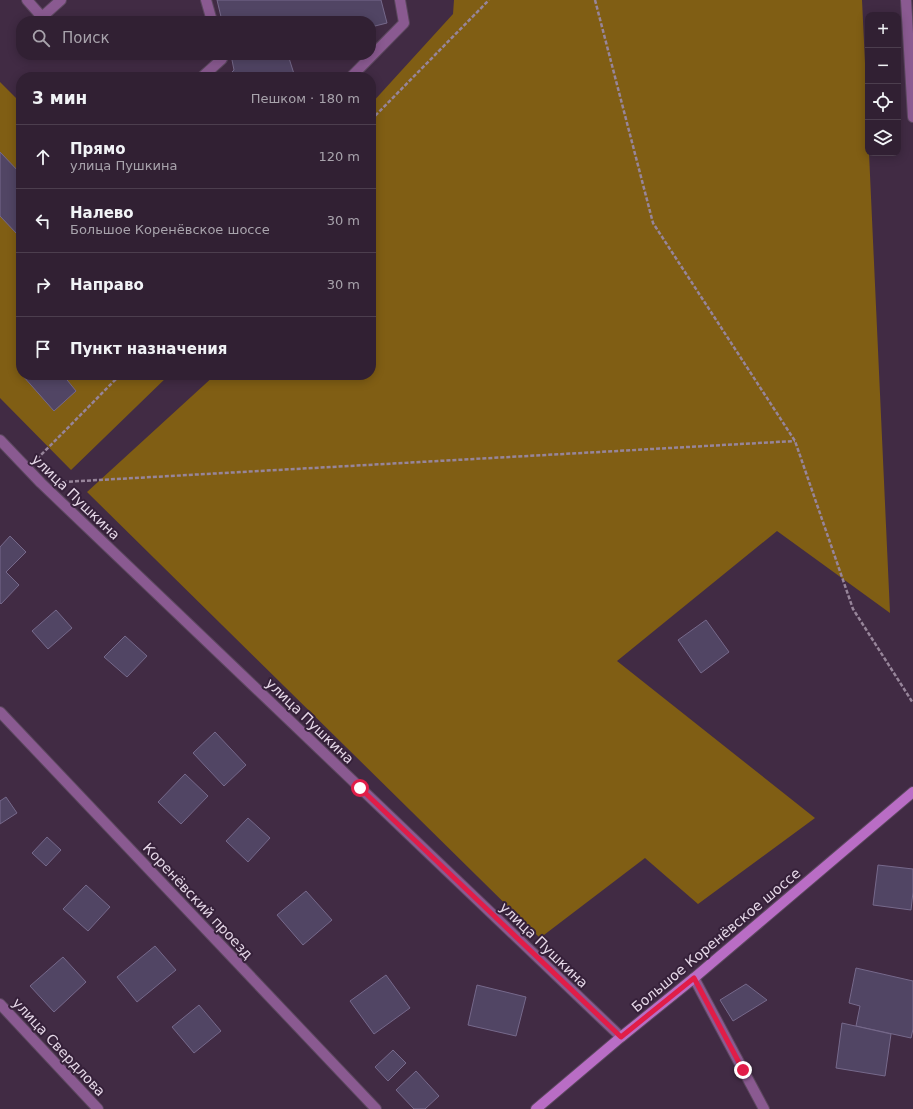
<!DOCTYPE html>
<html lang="ru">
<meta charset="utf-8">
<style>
:root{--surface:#312033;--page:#3d2d3f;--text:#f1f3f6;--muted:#a8a3ac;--line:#4c3e4e}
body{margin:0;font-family:"DejaVu Sans",sans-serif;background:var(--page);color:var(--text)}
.controls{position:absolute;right:12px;top:12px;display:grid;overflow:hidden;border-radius:8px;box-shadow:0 2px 10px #0003}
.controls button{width:36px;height:36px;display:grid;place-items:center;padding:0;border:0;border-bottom:1px solid var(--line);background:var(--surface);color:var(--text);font:20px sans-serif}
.stop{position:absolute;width:12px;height:12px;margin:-9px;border:3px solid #e11d48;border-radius:50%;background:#fff}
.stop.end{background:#e11d48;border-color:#fff;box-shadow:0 1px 4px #0008}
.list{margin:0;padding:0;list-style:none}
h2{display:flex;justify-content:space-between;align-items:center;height:52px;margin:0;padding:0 16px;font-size:17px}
h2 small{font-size:13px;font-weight:400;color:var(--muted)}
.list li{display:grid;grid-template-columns:26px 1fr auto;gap:12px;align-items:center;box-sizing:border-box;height:64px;padding:0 16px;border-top:1px solid var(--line)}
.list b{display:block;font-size:15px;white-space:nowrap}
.list p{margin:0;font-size:13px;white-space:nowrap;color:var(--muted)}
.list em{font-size:13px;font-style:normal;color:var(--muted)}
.icon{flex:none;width:22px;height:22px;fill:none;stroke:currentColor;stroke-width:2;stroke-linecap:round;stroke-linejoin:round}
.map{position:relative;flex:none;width:913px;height:1109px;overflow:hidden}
.search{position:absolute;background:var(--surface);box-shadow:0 2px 10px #0003;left:16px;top:16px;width:360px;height:44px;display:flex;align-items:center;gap:10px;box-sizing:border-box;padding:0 14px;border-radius:16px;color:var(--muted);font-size:15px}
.panel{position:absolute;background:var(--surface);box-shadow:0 2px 10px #0003;left:16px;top:72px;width:360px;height:308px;border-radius:16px}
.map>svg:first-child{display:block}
.forest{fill:#805e14}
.building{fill:#514564;stroke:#76698b}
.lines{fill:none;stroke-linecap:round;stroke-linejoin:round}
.service-casing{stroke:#5b475e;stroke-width:12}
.minor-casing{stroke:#5b475e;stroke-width:12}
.secondary-casing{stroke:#5b475e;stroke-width:12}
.path{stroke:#97859a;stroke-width:2.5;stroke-dasharray:4 2;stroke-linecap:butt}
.service{stroke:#8a5a91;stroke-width:10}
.minor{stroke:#8a5a91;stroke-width:10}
.secondary{stroke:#b96dc5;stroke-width:10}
.route{stroke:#e11d48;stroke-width:5}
.labels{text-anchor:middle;stroke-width:4;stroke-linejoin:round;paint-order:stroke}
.street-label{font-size:14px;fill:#e6d8e8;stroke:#36213a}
</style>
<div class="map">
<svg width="913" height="1109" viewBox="0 0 913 1109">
<rect width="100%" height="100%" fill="#412b44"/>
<!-- forest -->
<g class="forest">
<polygon points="454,0 862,0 868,126 868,153 869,153 890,613 777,531 617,661 815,818 698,904 645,858 540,938 87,492 215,375 371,375 371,104 453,14"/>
<polygon points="0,82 21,103 21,375 169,375 71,470 0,398"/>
</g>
<!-- building -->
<g class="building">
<polygon points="217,0 381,0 387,23 371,27 371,21 222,21"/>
<polygon points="231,55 288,55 295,77 227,77 234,70"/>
<polygon points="0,152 21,174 21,230 17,234 0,216"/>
<polygon points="25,375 63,375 76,391 54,411 23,376"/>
<polygon points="10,536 26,552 6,572 19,585 1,604 0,603 0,547"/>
<polygon points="56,610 72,628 48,649 32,631"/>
<polygon points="706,620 729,652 701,673 678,640"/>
<polygon points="125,636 147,656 127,677 104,657"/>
<polygon points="215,732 246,765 224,786 193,753"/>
<polygon points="185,774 208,796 181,824 158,802"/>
<polygon points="6,797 17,813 0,824 0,801"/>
<polygon points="248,818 270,838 248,862 226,841"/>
<polygon points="47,837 61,850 46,866 32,853"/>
<polygon points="878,865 913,869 913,892 911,910 873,905"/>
<polygon points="86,885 110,907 88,931 63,909"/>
<polygon points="306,891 332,920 303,945 277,915"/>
<polygon points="155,946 176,970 137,1002 117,977"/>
<polygon points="63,957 86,982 54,1012 30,986"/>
<polygon points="856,968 913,981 913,1029 911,1038 856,1026 860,1006 849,1003"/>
<polygon points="386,975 410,1008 374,1034 350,1001"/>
<polygon points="746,984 767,1000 733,1021 720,1000"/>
<polygon points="477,985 526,997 516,1036 468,1025"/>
<polygon points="199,1005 221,1031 194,1053 172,1027"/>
<polygon points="842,1023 891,1034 885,1076 836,1068"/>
<polygon points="393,1050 406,1063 388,1081 375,1067"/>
<polygon points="416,1071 439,1096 425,1109 414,1109 396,1090"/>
</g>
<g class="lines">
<!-- service casing -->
<g class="service-casing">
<g id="service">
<polyline points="27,0 42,17 61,0"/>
<polyline points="206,0 212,21"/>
<polyline points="202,77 222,59 221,55"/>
<polyline points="351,77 404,23 400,0"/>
</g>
</g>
<!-- minor casing -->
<g class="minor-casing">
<g id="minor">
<polyline points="906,0 913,117"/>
<polyline points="0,440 41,483 621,1037"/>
<polyline points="0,712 376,1109"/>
<polyline points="694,978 764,1109"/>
<polyline points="0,1004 98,1109"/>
</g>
</g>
<!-- secondary casing -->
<g class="secondary-casing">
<polyline id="secondary" points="536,1109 621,1037 694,978 913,792"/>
</g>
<!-- path -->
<g class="path">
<polyline points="595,0 653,223 795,441 853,609 913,703"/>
<polyline points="371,120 489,0"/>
<polyline points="37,459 120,375"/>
<polyline points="63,482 795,441"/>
</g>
<!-- service -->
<use href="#service" class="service"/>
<!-- minor -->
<use href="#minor" class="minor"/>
<!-- secondary -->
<use href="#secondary" class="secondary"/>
</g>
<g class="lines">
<!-- route -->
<polyline class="route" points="360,788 621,1037 694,978 743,1070"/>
</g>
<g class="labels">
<!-- street labels -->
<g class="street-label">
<text transform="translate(76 497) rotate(44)" y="5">улица Пушкина</text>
<text transform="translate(310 721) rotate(44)" y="5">улица Пушкина</text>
<text transform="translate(198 901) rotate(47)" y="5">Коренёвский проезд</text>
<text transform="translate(716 940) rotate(-40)" y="5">Большое Коренёвское шоссе</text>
<text transform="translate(544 945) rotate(44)" y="5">улица Пушкина</text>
<text transform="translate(59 1047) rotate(47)" y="5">улица Свердлова</text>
</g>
</g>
</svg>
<div class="controls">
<button>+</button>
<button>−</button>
<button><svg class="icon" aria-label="locate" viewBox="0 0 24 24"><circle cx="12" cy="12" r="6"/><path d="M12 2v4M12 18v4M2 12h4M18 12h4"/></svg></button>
<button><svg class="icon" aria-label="layers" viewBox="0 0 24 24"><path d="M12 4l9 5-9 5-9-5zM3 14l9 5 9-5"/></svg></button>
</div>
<div class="stop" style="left:360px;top:788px"></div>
<div class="stop end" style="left:743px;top:1070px"></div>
<div class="search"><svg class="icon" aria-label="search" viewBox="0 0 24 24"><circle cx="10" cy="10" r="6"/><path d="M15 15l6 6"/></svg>Поиск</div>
<section class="panel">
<h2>3 мин<small>Пешком · 180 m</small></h2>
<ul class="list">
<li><svg class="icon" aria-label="ahead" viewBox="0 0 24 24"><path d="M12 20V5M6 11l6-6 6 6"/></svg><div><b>Прямо</b><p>улица Пушкина</p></div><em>120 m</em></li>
<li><svg class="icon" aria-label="left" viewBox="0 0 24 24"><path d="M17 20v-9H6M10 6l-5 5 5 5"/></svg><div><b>Налево</b><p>Большое Коренёвское шоссе</p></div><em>30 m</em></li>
<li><svg class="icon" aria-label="right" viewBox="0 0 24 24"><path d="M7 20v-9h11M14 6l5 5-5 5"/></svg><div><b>Направо</b></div><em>30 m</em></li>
<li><svg class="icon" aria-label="arrive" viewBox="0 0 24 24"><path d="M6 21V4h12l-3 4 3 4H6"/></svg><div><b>Пункт назначения</b></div></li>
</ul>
</section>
</div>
